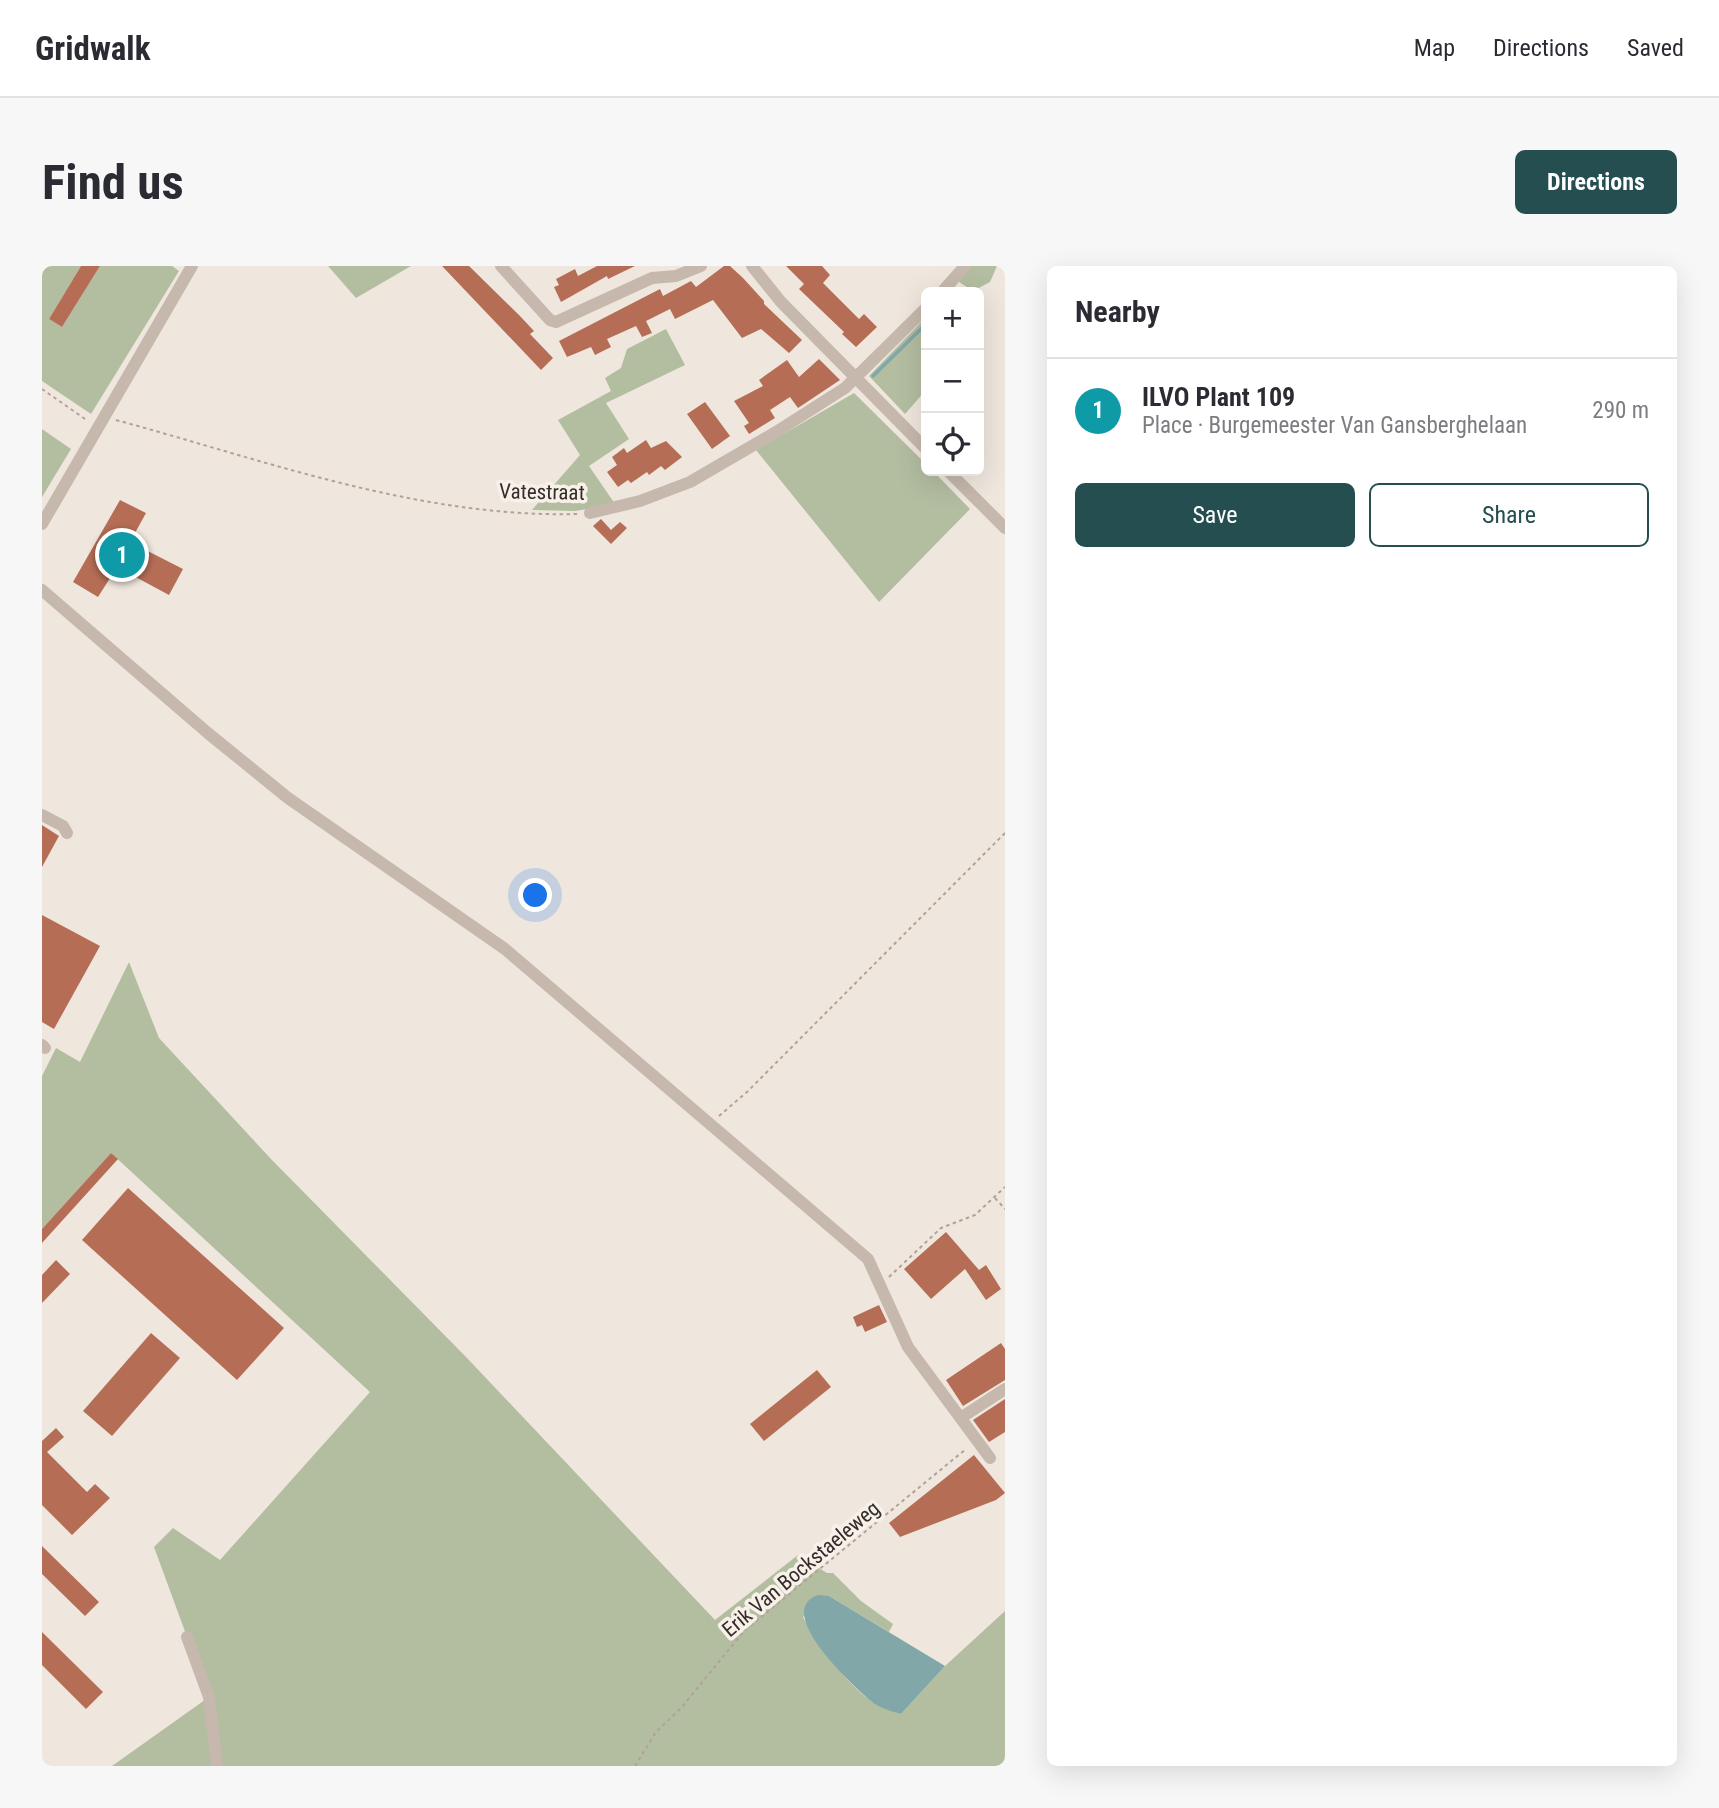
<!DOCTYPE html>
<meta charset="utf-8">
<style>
:root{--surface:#fff;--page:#f7f7f7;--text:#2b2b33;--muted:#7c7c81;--line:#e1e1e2;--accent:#254e51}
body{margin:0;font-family:"Roboto Condensed",sans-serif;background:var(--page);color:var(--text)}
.controls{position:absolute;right:21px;top:21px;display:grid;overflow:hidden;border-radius:10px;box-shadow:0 7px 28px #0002}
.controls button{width:63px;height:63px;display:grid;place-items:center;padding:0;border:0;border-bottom:2px solid var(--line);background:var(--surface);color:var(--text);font:35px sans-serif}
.you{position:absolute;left:494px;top:630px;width:24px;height:24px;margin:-18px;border:5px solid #fff;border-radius:50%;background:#1a73e8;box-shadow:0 0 0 10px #1a73e833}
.badge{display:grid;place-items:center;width:46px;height:46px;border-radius:50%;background:var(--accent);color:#fff;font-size:23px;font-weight:700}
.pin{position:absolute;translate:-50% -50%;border:4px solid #fff;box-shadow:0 2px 7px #0006}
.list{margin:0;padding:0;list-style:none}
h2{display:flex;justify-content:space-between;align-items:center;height:91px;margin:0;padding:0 28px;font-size:30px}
h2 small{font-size:23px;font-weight:400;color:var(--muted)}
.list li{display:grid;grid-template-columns:46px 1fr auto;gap:21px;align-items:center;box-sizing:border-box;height:105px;padding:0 28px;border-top:2px solid var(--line)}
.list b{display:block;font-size:26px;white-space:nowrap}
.list p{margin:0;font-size:23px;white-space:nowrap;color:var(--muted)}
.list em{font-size:23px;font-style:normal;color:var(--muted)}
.actions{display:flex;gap:14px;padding:21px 28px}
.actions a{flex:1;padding:16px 0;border:2px solid var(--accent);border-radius:10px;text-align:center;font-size:24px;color:var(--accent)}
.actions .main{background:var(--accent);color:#fff}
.icon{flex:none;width:38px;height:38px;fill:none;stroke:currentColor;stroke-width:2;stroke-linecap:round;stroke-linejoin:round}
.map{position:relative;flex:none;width:963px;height:1500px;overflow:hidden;border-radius:10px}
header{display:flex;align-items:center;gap:42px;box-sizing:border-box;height:98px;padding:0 35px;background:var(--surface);border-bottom:2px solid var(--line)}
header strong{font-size:33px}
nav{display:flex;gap:38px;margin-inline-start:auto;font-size:24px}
.intro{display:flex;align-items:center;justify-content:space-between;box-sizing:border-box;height:168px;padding:0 42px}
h1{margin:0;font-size:49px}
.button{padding:18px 32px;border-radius:10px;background:var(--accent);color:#fff;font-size:24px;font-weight:700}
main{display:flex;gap:42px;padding:0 42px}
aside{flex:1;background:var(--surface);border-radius:10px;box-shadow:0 7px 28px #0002}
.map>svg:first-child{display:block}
.green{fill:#b3bda0}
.water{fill:#81a7a9}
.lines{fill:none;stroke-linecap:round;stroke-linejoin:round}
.stream{stroke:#81a7a9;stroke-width:3.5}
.building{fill:#b66d55}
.path{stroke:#b2a296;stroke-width:2;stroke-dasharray:3.5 3.5;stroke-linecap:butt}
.minor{stroke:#c6b8ac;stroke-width:12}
.labels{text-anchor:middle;stroke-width:7;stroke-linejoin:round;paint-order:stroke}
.street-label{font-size:21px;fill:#352d2a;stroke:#f7f1ea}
</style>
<header>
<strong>Gridwalk</strong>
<nav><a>Map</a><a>Directions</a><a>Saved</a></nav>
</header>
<div class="intro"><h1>Find us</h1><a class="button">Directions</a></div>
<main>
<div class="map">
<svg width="963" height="1500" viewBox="0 0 963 1500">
<rect width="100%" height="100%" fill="#efe7de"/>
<!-- green -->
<g class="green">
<polygon points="0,0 39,0 7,53 20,61 58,0 130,0 137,5 49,148 0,115"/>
<polygon points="286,0 369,0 314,32"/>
<polygon points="927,0 955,0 948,16 931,25 917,16"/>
<polygon points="884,51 884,124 863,148 827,110"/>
<polygon points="624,63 643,99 564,137 587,173 547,200 573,238 533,245 490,244 538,189 516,154 569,125 563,112 579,102 585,83"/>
<polygon points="812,127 884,198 884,205 891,205 928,243 837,336 714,184"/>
<polygon points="0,163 29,183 0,231"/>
<path d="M87 696 117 772 229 893 425 1092 673 1354 756 1289 785 1307H791L819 1335 851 1358 847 1366 787 1330 761 1351C775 1380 804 1416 829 1435 837 1441 850 1444 859 1448L903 1400 963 1345V1500H70L167 1431 112 1281 131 1262 178 1294 328 1126 69 887 0 963V810L14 782 38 796Z"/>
</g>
<!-- water -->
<path class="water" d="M776 1329 787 1330 903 1400 859 1448C849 1445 837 1442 829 1435 811 1420 730 1345 776 1329Z"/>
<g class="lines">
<!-- stream -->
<polyline class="stream" points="831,110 884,58"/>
</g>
<!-- building -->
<g class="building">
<polygon points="39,0 58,0 20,61 7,53"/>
<polygon points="400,0 427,0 478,50 492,65 488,68 511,92 499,104"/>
<polygon points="555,0 593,0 566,13 565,10 519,36 512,21 517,19 514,13 533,3 536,10"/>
<polygon points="682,0 688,0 701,12 722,35 722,38 760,74 747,87 719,63 700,72 671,34 633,53 628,43 604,55 610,67 600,71 594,60 565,73 569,81 553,89 549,81 525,91 517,75 618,23 621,30 649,15 654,21"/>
<polygon points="744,0 780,0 788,9 781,17 817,53 822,48 835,61 814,81 800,68 802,66 757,23 762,18"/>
<polygon points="777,93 798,114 756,142 748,131 728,144 733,152 707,168 702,160 707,157 692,135 721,120 717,114 745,94 757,111"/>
<polygon points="663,136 688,170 670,183 645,148"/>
<polygon points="604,174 609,182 624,175 640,191 623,204 619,200 607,209 605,206 589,217 586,214 576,221 565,206 575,199 570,191 582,182 585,187"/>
<polygon points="78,234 104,247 88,276 141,303 127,329 75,301 56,331 31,316"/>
<polygon points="559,253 569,264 578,256 585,262 569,278 551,260"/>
<polygon points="0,559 17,570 0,601"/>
<polygon points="0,649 58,680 12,763 0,756"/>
<polygon points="69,887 76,893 0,977 0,963"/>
<polygon points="86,922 242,1062 195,1114 40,974"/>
<polygon points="904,966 937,1004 944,999 959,1023 944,1034 923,1003 889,1033 862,1003"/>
<polygon points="14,994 28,1008 0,1037 0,1009"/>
<polygon points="837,1039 845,1056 823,1066 820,1059 815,1061 811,1051"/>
<polygon points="109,1067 138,1092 70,1170 41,1145"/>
<polygon points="959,1077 963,1083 963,1114 921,1140 904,1114"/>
<polygon points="775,1104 789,1121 722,1175 708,1158"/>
<polygon points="963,1133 963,1166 947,1176 931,1154"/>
<polygon points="14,1162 22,1171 5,1186 45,1226 53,1218 68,1232 30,1269 0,1239 0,1175"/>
<polygon points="932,1189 963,1227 954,1234 858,1271 847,1257"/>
<polygon points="0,1280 57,1336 43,1350 0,1308"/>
<polygon points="0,1366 61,1426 44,1443 0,1399"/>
</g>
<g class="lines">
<!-- path -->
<g class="path">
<polyline points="0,123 46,155"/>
<path d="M74 154C225 195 378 252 536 248"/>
<polyline points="677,850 706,825 963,567"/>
<polyline points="953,932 963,943"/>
<polyline points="847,1011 899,962 933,949 963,921"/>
<polyline points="593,1500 614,1466 640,1441 702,1365 924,1183"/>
</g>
<!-- minor -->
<g class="minor">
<polyline points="459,0 508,54 514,56 610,12 634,10 659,0"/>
<polyline points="710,0 739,36 884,183"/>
<polyline points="900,26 923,0"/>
<polyline points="906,205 963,262"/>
<polyline points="548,247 598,235 648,216 734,166 803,122 884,42"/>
<polyline points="0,258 150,0"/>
<polyline points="0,324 167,468 246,532 463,683 826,993 866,1081 948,1192"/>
<polyline points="0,549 21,560 25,567"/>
<polyline points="0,779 3,782"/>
<polyline points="920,1151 963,1123"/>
<polyline points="145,1371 167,1431 175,1500"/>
</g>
</g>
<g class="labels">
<!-- street labels -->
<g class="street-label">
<text transform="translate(500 226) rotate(1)" y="7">Vatestraat</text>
<text transform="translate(759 1303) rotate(-40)" y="7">Erik Van Bockstaeleweg</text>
</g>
</g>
</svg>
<div class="controls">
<button>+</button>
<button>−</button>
<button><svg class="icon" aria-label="locate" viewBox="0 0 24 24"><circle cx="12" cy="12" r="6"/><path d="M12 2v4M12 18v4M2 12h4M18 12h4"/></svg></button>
</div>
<div class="you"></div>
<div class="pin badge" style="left:80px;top:289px;background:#0f9aa8">1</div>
</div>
<aside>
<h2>Nearby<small></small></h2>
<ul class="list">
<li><span class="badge" style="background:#0f9aa8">1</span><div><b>ILVO Plant 109</b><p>Place · Burgemeester Van Gansberghelaan</p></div><em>290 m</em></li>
</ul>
<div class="actions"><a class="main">Save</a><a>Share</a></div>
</aside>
</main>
